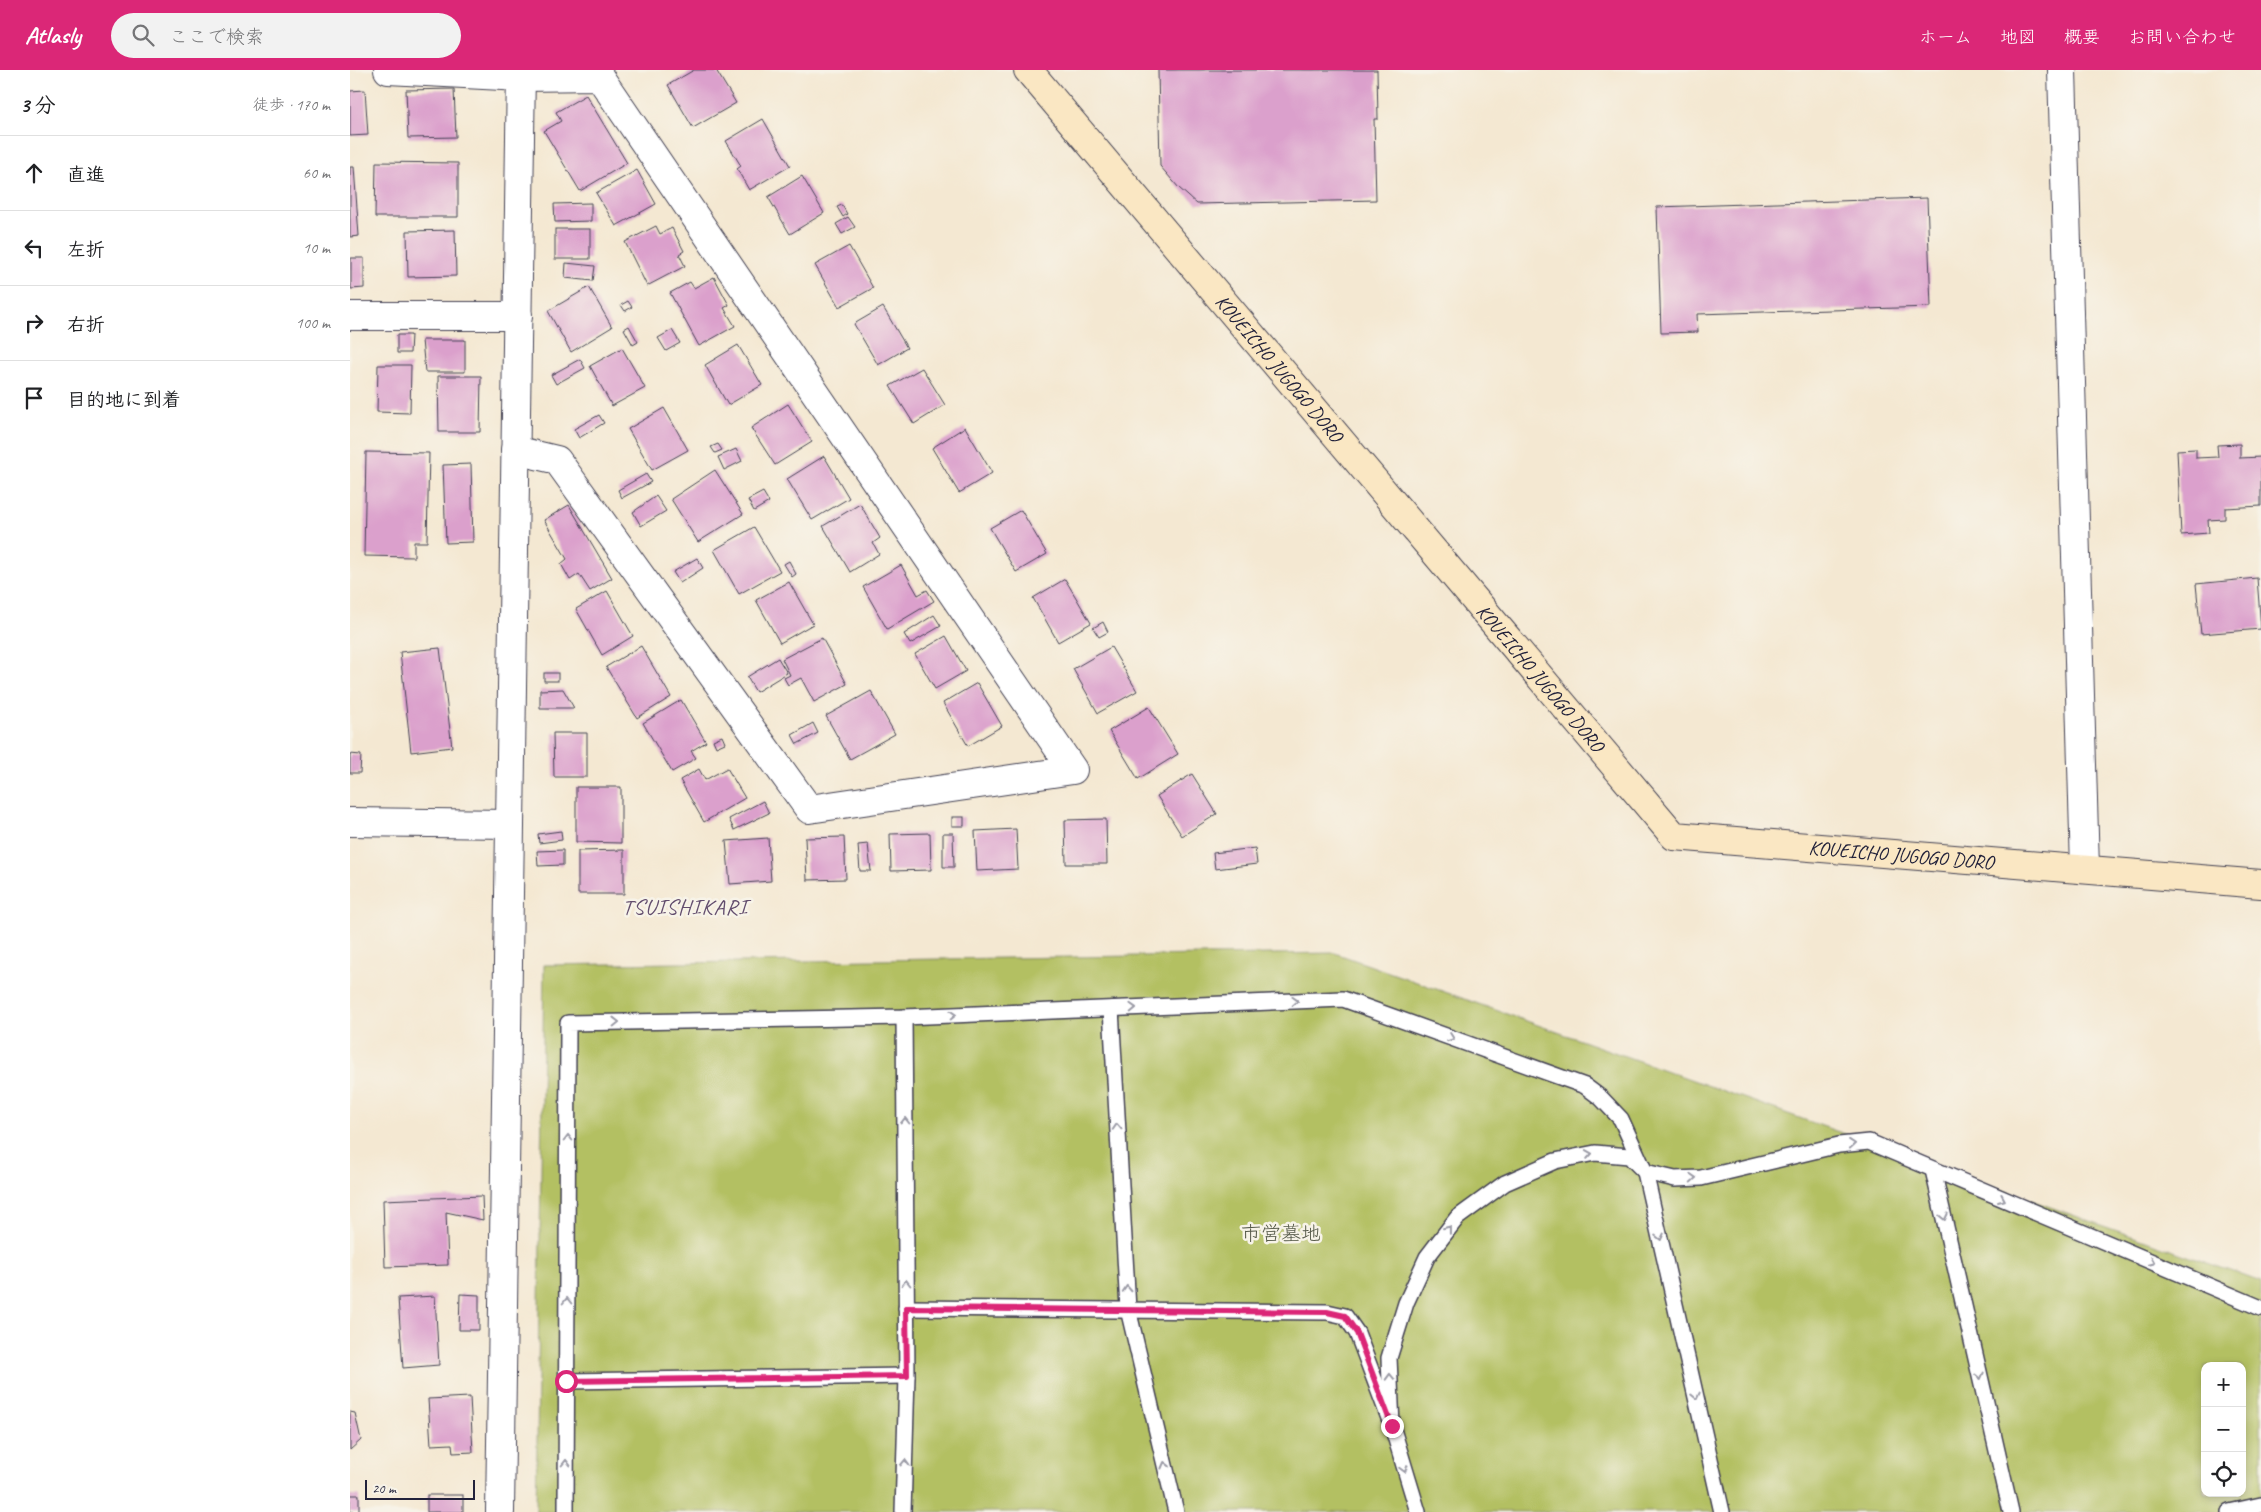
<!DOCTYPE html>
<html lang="ja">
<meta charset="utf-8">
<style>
:root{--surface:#fff;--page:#f2f2f2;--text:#202124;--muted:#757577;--line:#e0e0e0;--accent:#db2777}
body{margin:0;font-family:Caveat,"Klee One",sans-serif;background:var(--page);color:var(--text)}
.controls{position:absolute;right:15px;bottom:15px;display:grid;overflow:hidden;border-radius:10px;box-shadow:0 2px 8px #0003}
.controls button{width:45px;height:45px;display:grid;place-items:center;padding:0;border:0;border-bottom:1px solid var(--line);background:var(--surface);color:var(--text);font:25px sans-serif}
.scale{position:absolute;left:15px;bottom:12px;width:110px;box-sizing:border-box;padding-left:5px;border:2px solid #22223b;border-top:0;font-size:14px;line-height:18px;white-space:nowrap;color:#22223b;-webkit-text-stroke:4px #f7f3e8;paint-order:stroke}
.stop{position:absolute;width:15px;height:15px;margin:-11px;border:4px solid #db2777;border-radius:50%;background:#fff}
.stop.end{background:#db2777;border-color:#fff;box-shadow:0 1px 5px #0008}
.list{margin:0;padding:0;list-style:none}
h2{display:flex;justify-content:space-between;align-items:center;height:65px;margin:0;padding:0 20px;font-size:21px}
h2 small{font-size:16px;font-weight:400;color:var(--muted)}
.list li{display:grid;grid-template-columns:32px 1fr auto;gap:15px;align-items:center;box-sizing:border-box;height:75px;padding:0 20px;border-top:1px solid var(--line)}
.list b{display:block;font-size:19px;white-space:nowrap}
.list em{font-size:16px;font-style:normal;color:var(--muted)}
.icon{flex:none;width:28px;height:28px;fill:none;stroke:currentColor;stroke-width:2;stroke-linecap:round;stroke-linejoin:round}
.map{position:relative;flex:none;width:1911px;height:1442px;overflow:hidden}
header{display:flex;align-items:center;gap:30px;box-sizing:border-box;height:70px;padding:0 25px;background:var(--accent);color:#fff}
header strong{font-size:24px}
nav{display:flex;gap:28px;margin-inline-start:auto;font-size:18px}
.search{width:350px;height:45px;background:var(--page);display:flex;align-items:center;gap:12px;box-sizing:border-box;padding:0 18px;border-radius:28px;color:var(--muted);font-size:19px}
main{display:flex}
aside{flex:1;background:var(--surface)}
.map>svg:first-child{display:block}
.green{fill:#b3c062;stroke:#6a714e;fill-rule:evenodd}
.building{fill:#dba0cc}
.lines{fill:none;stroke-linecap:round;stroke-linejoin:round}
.lane-casing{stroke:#424052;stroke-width:18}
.street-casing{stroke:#424052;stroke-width:30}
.secondary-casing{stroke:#424052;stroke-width:30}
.lane{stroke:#fff;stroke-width:15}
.street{stroke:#fff;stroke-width:28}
.secondary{stroke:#fae7c3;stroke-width:28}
.oneway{stroke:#9c9ca7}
.route{stroke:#db2777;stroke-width:6}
.labels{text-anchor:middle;stroke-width:5;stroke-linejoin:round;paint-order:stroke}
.street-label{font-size:20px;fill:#22223b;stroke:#f7f3e8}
.park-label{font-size:20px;fill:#555949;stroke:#f7f3e8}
.quarter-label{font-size:22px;letter-spacing:1px;fill:#634e6e;stroke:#f7f3e8}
</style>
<header>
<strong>Atlasly</strong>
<div class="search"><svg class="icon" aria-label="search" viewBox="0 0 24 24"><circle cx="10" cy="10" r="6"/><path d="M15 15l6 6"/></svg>ここで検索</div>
<nav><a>ホーム</a><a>地図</a><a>概要</a><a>お問い合わせ</a></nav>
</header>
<main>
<aside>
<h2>3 分<small>徒歩 · 170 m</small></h2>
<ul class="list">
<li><svg class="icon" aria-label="ahead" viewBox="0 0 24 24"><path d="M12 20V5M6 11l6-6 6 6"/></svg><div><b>直進</b></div><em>60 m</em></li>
<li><svg class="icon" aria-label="left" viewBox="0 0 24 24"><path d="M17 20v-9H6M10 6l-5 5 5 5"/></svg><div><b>左折</b></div><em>10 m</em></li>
<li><svg class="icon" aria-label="right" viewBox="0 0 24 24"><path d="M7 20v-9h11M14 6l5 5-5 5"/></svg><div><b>右折</b></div><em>100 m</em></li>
<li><svg class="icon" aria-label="arrive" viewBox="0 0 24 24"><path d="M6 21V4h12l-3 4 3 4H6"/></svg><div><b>目的地に到着</b></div></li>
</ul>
</aside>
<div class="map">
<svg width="1911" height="1442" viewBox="0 0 1911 1442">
<rect width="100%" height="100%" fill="#f7f3e8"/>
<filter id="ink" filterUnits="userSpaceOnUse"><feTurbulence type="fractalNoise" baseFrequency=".02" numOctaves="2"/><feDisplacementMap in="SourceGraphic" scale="10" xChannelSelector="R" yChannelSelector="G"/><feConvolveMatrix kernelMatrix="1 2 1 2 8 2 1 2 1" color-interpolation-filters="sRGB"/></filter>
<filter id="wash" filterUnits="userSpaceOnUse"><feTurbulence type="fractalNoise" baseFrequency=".0096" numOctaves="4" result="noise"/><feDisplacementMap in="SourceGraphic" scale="20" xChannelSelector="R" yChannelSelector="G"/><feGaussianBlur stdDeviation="1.12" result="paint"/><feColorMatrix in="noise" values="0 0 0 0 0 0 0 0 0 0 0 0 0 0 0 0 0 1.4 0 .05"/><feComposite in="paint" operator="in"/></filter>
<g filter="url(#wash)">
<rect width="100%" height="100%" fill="#f4e8d2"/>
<!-- green -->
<path class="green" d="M985 883 1911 1212V1442H186L194 895ZM1855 1296H1892V1423H1855Z"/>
<g id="blocks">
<!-- building -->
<g class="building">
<polygon points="344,0 366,0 386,33 343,58 318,15"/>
<polygon points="808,0 1027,0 1028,49 1024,49 1026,130 847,134 829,118 810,96"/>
<polygon points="104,19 106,67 58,68 56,20"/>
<polygon points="15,20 18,65 0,66 0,21"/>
<polygon points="236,25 277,93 230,121 194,61 211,51 206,42"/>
<polygon points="413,49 440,96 399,120 387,99 391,96 376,71"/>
<polygon points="26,92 108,93 108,147 25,147"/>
<polygon points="0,97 4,97 9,166 0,167"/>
<polygon points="287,100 306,134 266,156 246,123"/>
<polygon points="452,106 474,143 440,164 418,127"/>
<polygon points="1577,128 1581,237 1347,244 1348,262 1311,263 1307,137"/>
<polygon points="241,133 241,151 205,152 204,134"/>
<polygon points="492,135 497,144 493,147 487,137"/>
<polygon points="498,147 505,157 492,164 486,154"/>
<polygon points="306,156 310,164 322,158 334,181 329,184 335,196 297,216 275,172"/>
<rect x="205" y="159" width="35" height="30"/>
<polygon points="105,160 106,206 58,207 57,161"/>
<polygon points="499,176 523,218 489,237 465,195"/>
<polygon points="1,188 14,188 14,218 1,219"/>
<polygon points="216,193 245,196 243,211 215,208"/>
<polygon points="364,207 379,235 374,238 385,256 349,276 320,223 340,212 344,218"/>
<polygon points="239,217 262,257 221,282 198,241"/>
<polygon points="278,231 282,237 275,241 271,235"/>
<polygon points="533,237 557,278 528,295 504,254"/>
<polygon points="279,256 288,272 283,275 274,259"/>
<polygon points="322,260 330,273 316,281 308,268"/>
<polygon points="47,265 61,265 60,283 47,283"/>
<polygon points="72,270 115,270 115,302 75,302"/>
<polygon points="388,275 412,315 378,335 355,295"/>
<polygon points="272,278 295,318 262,336 240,296"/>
<polygon points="230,289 235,298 206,314 201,305"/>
<polygon points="28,295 61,295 60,343 27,342"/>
<polygon points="572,298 595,335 564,354 540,316"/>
<polygon points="88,306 131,306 130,362 89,362"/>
<polygon points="438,334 462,372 425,395 401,358"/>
<polygon points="314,338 338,380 302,400 278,359"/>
<polygon points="249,345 254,353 229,368 224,359"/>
<polygon points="615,357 642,403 609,423 582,378"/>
<polygon points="368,374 372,380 365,383 361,377"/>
<polygon points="1890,374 1890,388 1911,387 1911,436 1875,438 1875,449 1858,450 1859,463 1831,465 1827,380 1846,379 1846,388 1868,387 1867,375"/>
<polygon points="386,379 392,391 374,400 368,387"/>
<polygon points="16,382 79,383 77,472 64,472 64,487 14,486"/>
<polygon points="474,386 499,428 462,450 437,409"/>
<polygon points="121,394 123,472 96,473 93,395"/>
<polygon points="365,400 393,444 348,472 321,429"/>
<polygon points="296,404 301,412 272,428 268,420"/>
<polygon points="413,422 419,432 404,441 398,430"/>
<polygon points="306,426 316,441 291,456 283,442"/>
<polygon points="510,434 530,468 523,473 529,484 500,502 473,456"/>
<polygon points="219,435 262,508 240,521 229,504 220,510 211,494 217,489 194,450"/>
<polygon points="671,440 697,484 666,502 640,458"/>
<polygon points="404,457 430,501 389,524 364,480"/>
<polygon points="347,488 353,498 330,513 323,502"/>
<polygon points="439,491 446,504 442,507 434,494"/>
<polygon points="551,495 568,525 577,520 584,531 537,559 513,517"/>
<polygon points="1907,508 1911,559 1851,564 1846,514"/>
<polygon points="715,509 741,553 708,572 683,528"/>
<polygon points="439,512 463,554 430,573 406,530"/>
<polygon points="257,521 283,566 252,585 226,539"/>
<polygon points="584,545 591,556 560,574 554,564"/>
<polygon points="753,552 758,562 749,567 743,558"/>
<polygon points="596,566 616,601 585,619 565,584"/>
<polygon points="472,568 497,614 464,632 451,608 438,615 434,608 440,605 432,589"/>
<polygon points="291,576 321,627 287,648 256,597"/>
<polygon points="761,577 787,621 748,643 723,599"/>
<polygon points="90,578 102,677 61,682 50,582"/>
<polygon points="428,588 437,603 406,622 397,607"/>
<rect x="194" y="603" width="14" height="8"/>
<polygon points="627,613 652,656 618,676 593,633"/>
<polygon points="213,619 224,638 190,638 190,620"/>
<polygon points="521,621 545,664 500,689 476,646"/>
<polygon points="331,630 356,672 341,681 346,688 322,702 293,653"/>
<polygon points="799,637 828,684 788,709 759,661"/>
<polygon points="463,653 468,663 447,674 442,665"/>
<polygon points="203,663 237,663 237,707 204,707"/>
<polygon points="372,666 375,673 366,677 363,670"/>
<polygon points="0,684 11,685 10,703 0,703"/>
<polygon points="377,698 395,728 354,752 330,710 349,699 355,710"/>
<polygon points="842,704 867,744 832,766 807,726"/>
<polygon points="226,717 271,717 271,773 226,772"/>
<polygon points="413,731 419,743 384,760 379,749"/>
<rect x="602" y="747" width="12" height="9"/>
<polygon points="756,749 757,794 716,794 715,750"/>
<polygon points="666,759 668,799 627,801 625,761"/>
<polygon points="211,761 212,770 189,773 188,764"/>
<polygon points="580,763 581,800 541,801 540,764"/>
<polygon points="593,763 603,763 604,797 593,797"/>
<polygon points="494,767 496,809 457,810 455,768"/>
<polygon points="418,768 421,811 380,814 376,771"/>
<polygon points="518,774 521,801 510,801 508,775"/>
<polygon points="905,778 907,794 865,799 863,783"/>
<polygon points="213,780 213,795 188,796 187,781"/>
<polygon points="274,780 274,824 228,824 228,781"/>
<polygon points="132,1126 133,1150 96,1142 98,1195 35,1197 33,1130"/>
<polygon points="110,1224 129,1225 129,1260 109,1260"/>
<polygon points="85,1226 89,1295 53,1298 48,1228"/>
<polygon points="120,1327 123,1382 103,1383 102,1374 81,1375 78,1329"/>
<polygon points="0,1342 5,1343 11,1370 0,1380"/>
<rect x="0" y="1425" width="9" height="17"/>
<rect x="77" y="1425" width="36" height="17"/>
</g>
</g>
</g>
<g filter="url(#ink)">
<use href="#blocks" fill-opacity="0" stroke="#424052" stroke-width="1"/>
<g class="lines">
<!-- lane casing -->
<g class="lane-casing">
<g id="lane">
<polyline points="761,939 778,1239 826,1442"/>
<polyline points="1583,1100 1661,1442"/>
<polyline points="556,1238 977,1242 995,1246 1007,1263 1042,1356 1068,1442"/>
<polyline points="216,1311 557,1306"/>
<polyline points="1042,1356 1039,1288 1056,1233 1077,1187 1107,1148 1155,1113 1205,1091 1245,1083 1279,1086 1295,1102 1325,1109 1351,1108 1489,1075 1519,1072 1911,1238"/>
<polyline points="216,1442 218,953 554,947 993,929 1235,1016 1251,1028 1271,1049 1295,1102 1372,1442"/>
<polyline points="553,1442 557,1306 554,947"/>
<polyline points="1879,1442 1911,1435"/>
</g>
</g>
<!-- street casing -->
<g class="street-casing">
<g id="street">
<polyline points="38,0 171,7 249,6 723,700 459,739 207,390 165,380"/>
<polyline points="1712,0 1735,799"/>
<polyline points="0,246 168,246"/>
<polyline points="0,752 160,754"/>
<polyline points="150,1442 171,0"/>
</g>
</g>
<!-- secondary casing -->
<g class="secondary-casing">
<g id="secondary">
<path id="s1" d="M678 0 1324 766 1911 814"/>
</g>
</g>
<!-- lane -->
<use href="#lane" class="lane"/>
<!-- street -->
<use href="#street" class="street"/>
<!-- secondary -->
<use href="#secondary" class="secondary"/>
</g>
<!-- one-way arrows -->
<defs><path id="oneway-chevron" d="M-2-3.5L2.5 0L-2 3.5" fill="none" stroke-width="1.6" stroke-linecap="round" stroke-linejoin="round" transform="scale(1.25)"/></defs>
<g class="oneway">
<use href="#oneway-chevron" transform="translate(945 931) rotate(-2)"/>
<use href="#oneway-chevron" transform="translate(783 938) rotate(-2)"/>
<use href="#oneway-chevron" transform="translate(603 945) rotate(-2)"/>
<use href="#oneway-chevron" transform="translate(266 952) rotate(-1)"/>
<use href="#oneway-chevron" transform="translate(1101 968) rotate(20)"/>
<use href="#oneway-chevron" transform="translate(555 1051) rotate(-90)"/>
<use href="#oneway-chevron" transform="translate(767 1057) rotate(-93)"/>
<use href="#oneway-chevron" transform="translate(218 1068) rotate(-90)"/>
<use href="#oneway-chevron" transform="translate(1502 1074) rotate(-5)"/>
<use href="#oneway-chevron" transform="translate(1239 1084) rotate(-9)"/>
<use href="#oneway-chevron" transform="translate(1343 1108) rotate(-3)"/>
<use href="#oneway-chevron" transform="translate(1652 1129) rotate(23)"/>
<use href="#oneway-chevron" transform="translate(1594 1147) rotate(77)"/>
<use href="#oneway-chevron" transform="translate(1098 1159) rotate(-52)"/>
<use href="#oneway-chevron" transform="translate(1310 1167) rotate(77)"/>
<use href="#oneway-chevron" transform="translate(1802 1192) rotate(23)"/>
<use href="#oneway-chevron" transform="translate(556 1213) rotate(-90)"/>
<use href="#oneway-chevron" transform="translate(777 1219) rotate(-93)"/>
<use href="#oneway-chevron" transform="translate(217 1231) rotate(-90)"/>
<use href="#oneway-chevron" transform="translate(1630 1306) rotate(77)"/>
<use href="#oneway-chevron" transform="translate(1040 1307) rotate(-92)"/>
<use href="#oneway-chevron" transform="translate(1346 1326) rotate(77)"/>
<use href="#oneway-chevron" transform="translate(216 1393) rotate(-90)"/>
<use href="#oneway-chevron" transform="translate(555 1393) rotate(-89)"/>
<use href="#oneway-chevron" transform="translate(815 1395) rotate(-104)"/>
<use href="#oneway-chevron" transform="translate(1054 1399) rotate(74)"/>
</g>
</g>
<g class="lines" filter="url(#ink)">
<!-- route -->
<polyline class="route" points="216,1311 557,1306 556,1238 977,1242 995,1246 1007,1263 1042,1356"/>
</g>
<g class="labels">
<!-- street labels -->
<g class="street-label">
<text dy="7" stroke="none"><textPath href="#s1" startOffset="390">KOUEICHO JUGOGO DORO</textPath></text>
<text dy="7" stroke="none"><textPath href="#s1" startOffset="795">KOUEICHO JUGOGO DORO</textPath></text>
<text dy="7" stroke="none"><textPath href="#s1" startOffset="1230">KOUEICHO JUGOGO DORO</textPath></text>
</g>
<!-- park labels -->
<g class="park-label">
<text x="931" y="1170">市営墓地</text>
</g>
<!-- quarter labels -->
<g class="quarter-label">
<text x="335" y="844">TSUISHIKARI</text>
</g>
</g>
</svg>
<div class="controls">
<button>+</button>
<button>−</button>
<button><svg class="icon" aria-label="locate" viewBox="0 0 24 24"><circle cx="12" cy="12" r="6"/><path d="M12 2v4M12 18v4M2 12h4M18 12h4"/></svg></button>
</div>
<div class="scale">20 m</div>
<div class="stop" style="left:216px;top:1311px"></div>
<div class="stop end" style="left:1042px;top:1356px"></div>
</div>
</main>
